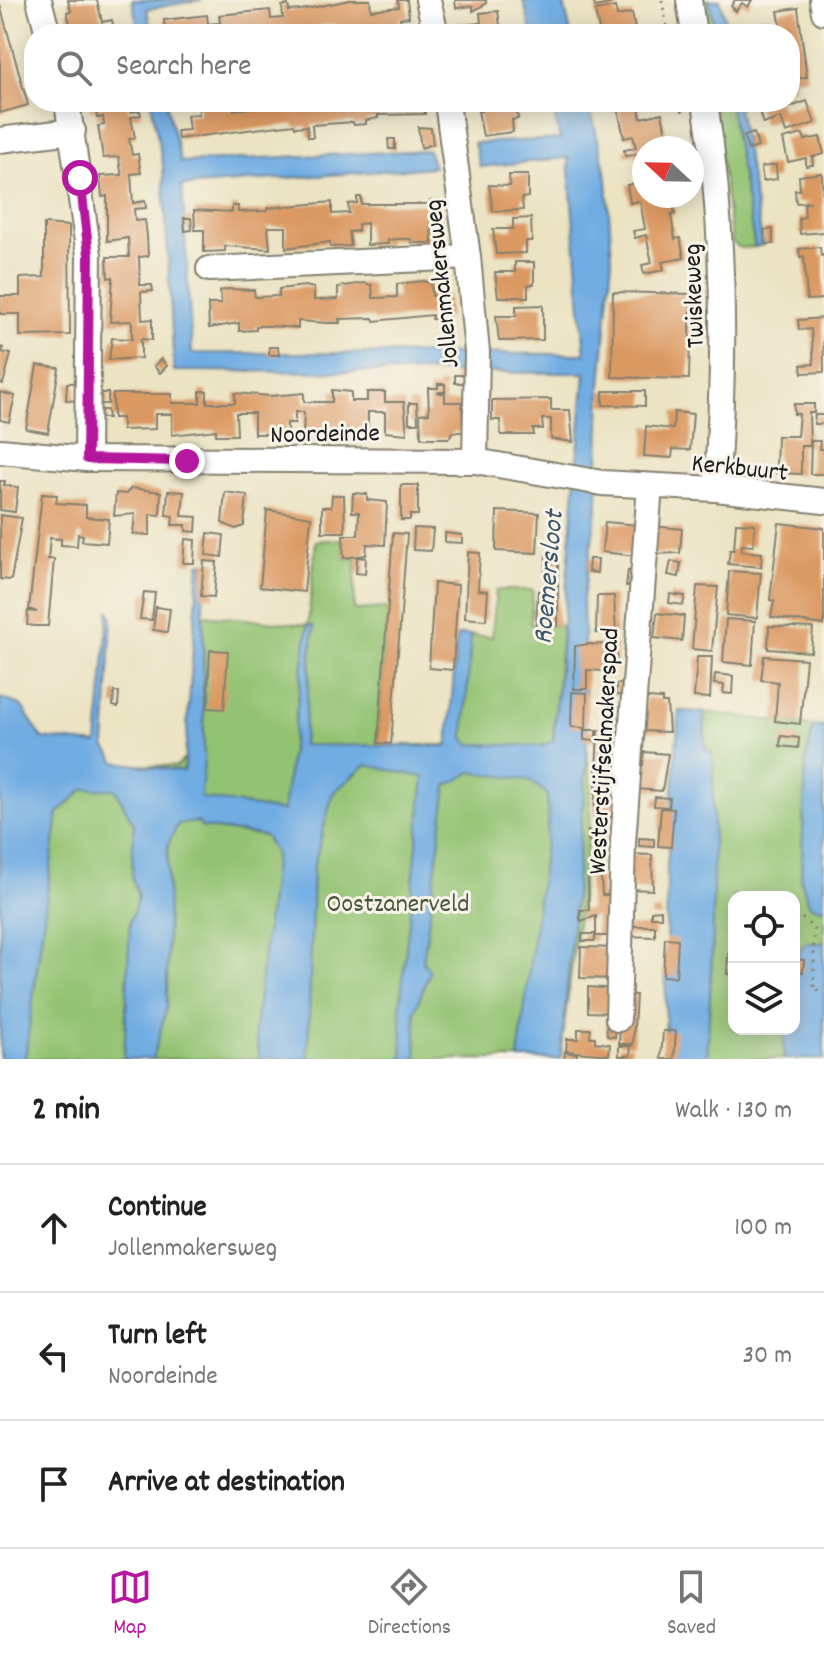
<!DOCTYPE html>
<meta charset="utf-8">
<style>
:root{--surface:#fff;--page:#f6f6f6;--text:#222;--muted:#767676;--line:#e0e0e0;--accent:#b5179e}
body{margin:0;font-family:Dekko,sans-serif;background:var(--page);color:var(--text)}
.controls{position:absolute;right:24px;bottom:24px;display:grid;overflow:hidden;border-radius:16px;box-shadow:0 4px 20px #0003}
.controls button{width:72px;height:72px;display:grid;place-items:center;padding:0;border:0;border-bottom:2px solid var(--line);background:var(--surface);color:var(--text);font:40px sans-serif}
.compass{position:absolute;left:632px;top:136px;width:72px;height:72px;border-radius:50%;background:var(--surface);box-shadow:0 4px 20px #0003;rotate:292deg}
.stop{position:absolute;width:24px;height:24px;margin:-18px;border:6px solid #b5179e;border-radius:50%;background:#fff}
.stop.end{background:#b5179e;border-color:#fff;box-shadow:0 2px 8px #0008}
.list{margin:0;padding:0;list-style:none}
h2{display:flex;justify-content:space-between;align-items:center;height:104px;margin:0;padding:0 32px;font-size:34px}
h2 small{font-size:26px;font-weight:400;color:var(--muted)}
.list li{display:grid;grid-template-columns:52px 1fr auto;gap:24px;align-items:center;box-sizing:border-box;height:128px;padding:0 32px;border-top:2px solid var(--line)}
.list b{display:block;font-size:30px;white-space:nowrap}
.list p{margin:0;font-size:26px;white-space:nowrap;color:var(--muted)}
.list em{font-size:26px;font-style:normal;color:var(--muted)}
.icon{flex:none;width:44px;height:44px;fill:none;stroke:currentColor;stroke-width:2;stroke-linecap:round;stroke-linejoin:round}
.map{position:relative;flex:none;width:824px;height:1059px;overflow:hidden}
.search{position:absolute;background:var(--surface);box-shadow:0 4px 20px #0003;left:24px;right:24px;top:24px;height:88px;display:flex;align-items:center;gap:20px;box-sizing:border-box;padding:0 28px;border-radius:32px;color:var(--muted);font-size:30px}
.sheet{height:488px;background:var(--surface)}
nav{display:flex;justify-content:space-around;align-items:center;box-sizing:border-box;height:112px;border-top:2px solid var(--line);background:var(--surface);font-size:22px;color:var(--muted)}
nav a{display:grid;justify-items:center;gap:4px}
nav .on{color:var(--accent)}
.map>svg:first-child{display:block}
.green{fill:#93c372;stroke:#587047;stroke-width:2;fill-rule:evenodd}
.water{fill:#70ace2;stroke:#46647f;stroke-width:2}
.building{fill:#db9962}
.lines{fill:none;stroke-linecap:round;stroke-linejoin:round}
.minor-casing{stroke:#84806f;stroke-width:28}
.path{stroke:#84806f;stroke-width:3;stroke-dasharray:2 6;stroke-linecap:butt}
.minor{stroke:#fff;stroke-width:24}
.route{stroke:#b5179e;stroke-width:10}
.labels{text-anchor:middle;stroke-width:6;stroke-linejoin:round;paint-order:stroke}
.street-label{font-size:26px;fill:#1c1c1c;stroke:#f7f3e8}
.park-label{font-size:26px;fill:#46563a;stroke:#f7f3e8}
.water-label{font-size:28px;font-style:italic;fill:#3e566b;stroke:#f7f3e8}
</style>
<div class="map">
<svg width="824" height="1059" viewBox="0 0 824 1059">
<rect width="100%" height="100%" fill="#f7f3e8"/>
<filter id="ink" filterUnits="userSpaceOnUse"><feTurbulence type="fractalNoise" baseFrequency=".0125" numOctaves="2"/><feDisplacementMap in="SourceGraphic" scale="16" xChannelSelector="R" yChannelSelector="G"/><feConvolveMatrix kernelMatrix="1 2 1 2 8 2 1 2 1" color-interpolation-filters="sRGB"/></filter>
<filter id="wash" filterUnits="userSpaceOnUse"><feTurbulence type="fractalNoise" baseFrequency=".006" numOctaves="4" result="noise"/><feDisplacementMap in="SourceGraphic" scale="32" xChannelSelector="R" yChannelSelector="G"/><feGaussianBlur stdDeviation="1.8" result="paint"/><feColorMatrix in="noise" values="0 0 0 0 0 0 0 0 0 0 0 0 0 0 0 0 0 1.4 0 .05"/><feComposite in="paint" operator="in"/></filter>
<g filter="url(#wash)">
<rect width="100%" height="100%" fill="#ebe3c2"/>
<!-- green -->
<g class="green">
<polygon points="695,0 709,0 716,34 701,34"/>
<polygon points="713,102 729,102 755,247 740,248 732,242"/>
<path d="M343 539 344 558H356L354 610 388 608 377 745H445L464 731 471 635 492 637 496 590H533L531 624 562 626 553 738 580 745 587 752 591 781 590 823 560 1059H0V701L22 733 70 745 93 743 103 749 108 760 124 765 177 766 188 755 204 761 203 615 308 625 316 541ZM314 626 303 739 288 782Z"/>
<polygon points="704,712 813,726 806,761 801,880 810,906 824,908 824,943 805,943 797,956 795,987 794,897 734,897 734,1029 784,1029 784,1059 707,1059 713,933"/>
</g>
<!-- water -->
<g class="water">
<polygon points="132,0 202,0 147,9 152,34 139,34"/>
<polygon points="523,0 563,0 571,34 532,34"/>
<polygon points="709,0 720,0 729,34 716,34"/>
<polygon points="151,102 166,102 181,162 428,150 434,167 182,186 192,353 585,354 568,158 480,167 474,143 560,139 551,102 589,102 607,179 612,259 601,385 598,502 583,599 587,758 561,1059 518,1059 548,822 547,794 529,780 472,772 447,786 423,962 430,971 415,1011 417,1059 403,1059 400,1006 424,777 366,765 333,793 313,869 308,1059 260,1059 255,1030 275,854 265,836 201,827 198,822 178,824 168,844 167,1006 153,1059 124,1059 130,921 138,897 132,876 134,824 115,789 84,789 58,813 25,1059 0,1059 0,698 21,705 42,738 97,744 109,610 112,617 105,746 116,762 184,771 199,564 203,563 204,761 201,798 283,811 308,625 314,626 303,745 448,746 457,635 471,635 464,738 469,744 541,746 553,741 585,373 174,371 163,166"/>
<polygon points="729,102 737,102 763,245 755,247"/>
<polygon points="679,711 704,712 705,749 713,753 713,933 707,1059 665,1059 667,866"/>
<polygon points="813,726 824,727 824,908 810,906 801,880 806,761"/>
<polygon points="805,943 824,943 824,1059 784,1059 784,1029 794,1029 797,956"/>
</g>
<g id="blocks">
<!-- building -->
<g class="building">
<polygon points="68,0 97,0 102,22 112,20 115,34 95,34 93,25 72,32 67,12 71,11"/>
<polygon points="350,0 370,0 371,10 399,7 398,0 407,0 409,17 400,18 402,34 336,34 335,24 319,26 320,34 165,34 164,20 207,15 208,24 220,23 219,15 270,10 271,19 283,18 282,6 288,5 289,11 301,10"/>
<polygon points="455,0 486,0 486,4 473,11 473,6 456,8"/>
<polygon points="593,0 614,0 614,3 595,7"/>
<polygon points="735,0 752,0 748,7 742,3 736,11 731,6"/>
<polygon points="0,5 28,105 0,113"/>
<polygon points="615,7 617,16 632,13 636,34 600,34 595,11"/>
<polygon points="798,8 807,77 793,79 794,88 790,89 790,34 782,34 778,11"/>
<polygon points="498,11 501,33 462,34 461,25 481,23 480,13"/>
<circle cx="767" cy="29" r="5.5"/>
<polygon points="807,101 815,123 786,133 781,118 763,124 757,105 779,102 782,110"/>
<polygon points="88,102 125,102 130,112 140,111 141,115 131,117 135,138 129,139 132,155 138,154 141,173 131,174 133,203 145,201 146,208 134,209 135,221 145,220 147,236 148,256 139,257 140,285 152,285 153,291 141,292 142,320 152,319 152,340 141,339 141,358 109,360 112,338 132,339 132,321 110,322 113,277 108,278 107,257 129,257 128,238 107,241 107,196 102,197 100,176 122,175 120,166 119,157 103,158 98,126 104,125 103,117 97,118 96,110 90,111"/>
<polygon points="198,102 233,102 234,110 258,107 258,102 423,102 425,114 378,115 378,118 366,120 366,124 354,125 353,122 312,125 313,137 308,137 307,126 295,127 294,124 178,139 177,131 189,130 187,115 199,114"/>
<polygon points="480,102 515,102 518,119 512,120 513,132 483,136 478,111 481,111"/>
<polygon points="638,102 641,118 662,113 666,133 661,134 664,148 644,148 644,196 672,196 675,214 671,215 673,228 675,239 680,238 684,258 662,262 664,270 644,274 642,265 652,263 646,235 635,238 633,231 645,229 640,201 630,203 627,185 642,182 636,154 625,156 624,150 636,148 633,136 624,138 617,104"/>
<polygon points="418,127 431,128 433,144 421,148"/>
<polygon points="754,133 758,147 748,150 744,136"/>
<polygon points="803,134 805,140 820,137 824,154 812,157 813,165 806,166 806,158 788,162 783,139"/>
<polygon points="388,139 395,139 395,149 389,149"/>
<polygon points="776,165 777,179 763,181 761,167"/>
<polygon points="822,173 824,232 800,234 799,218 805,217 804,204 811,202 796,203 795,190 800,190 799,176"/>
<polygon points="509,175 528,175 528,197 522,198 523,210 493,211 489,185 510,186"/>
<polygon points="357,197 361,197 361,204 430,204 430,201 439,200 440,220 431,221 432,243 412,243 411,239 400,239 387,240 388,244 367,245 367,223 358,224 358,231 349,232 351,246 330,247 330,242 286,248 286,227 268,227 270,249 225,246 225,251 204,252 204,230 195,230 194,210 232,212 232,206 238,206 238,212 267,211 267,208 332,202 332,214 349,213 348,204 357,203"/>
<polygon points="184,218 191,218 192,230 185,231"/>
<polygon points="531,218 532,241 526,241 526,253 496,254 493,229 513,229 513,219"/>
<polygon points="44,224 69,226 70,335 20,336 20,314 0,314 0,296 20,296 20,278 44,277"/>
<polygon points="773,229 773,244 765,244 764,230"/>
<polygon points="820,247 821,256 824,255 824,299 807,300 804,256 800,257 799,249"/>
<polygon points="515,262 534,262 534,284 528,285 528,297 498,297 495,272 515,272"/>
<polygon points="423,281 431,283 432,296 448,295 449,318 432,319 432,315 374,321 373,318 339,319 340,323 327,323 298,321 298,328 268,326 256,326 256,330 239,331 239,323 209,328 208,304 221,304 220,291 228,289 254,290 255,297 279,296 279,289 305,286 314,288 314,300 338,299 338,287 364,283 372,285 373,298 397,297 397,284"/>
<polygon points="613,292 691,294 689,379 612,377"/>
<polygon points="543,305 543,340 499,341 496,316 516,316 516,306"/>
<polygon points="823,318 824,372 802,373 801,365 814,364 811,329 799,330 798,320"/>
<polygon points="0,347 3,348 2,352 11,354 3,384 0,383"/>
<polygon points="269,347 278,347 279,355 269,355"/>
<polygon points="161,359 167,366 160,373 154,366"/>
<polygon points="37,365 59,368 48,433 26,429"/>
<polygon points="455,375 465,375 464,383 455,383"/>
<polygon points="67,383 76,383 75,401 66,400"/>
<polygon points="438,384 445,384 445,392 437,392 445,394 445,402 462,402 463,432 453,432 449,438 426,438 421,437 420,414 429,413 428,388 438,388"/>
<polygon points="332,390 351,392 351,401 367,401 367,392 385,392 385,402 404,402 407,434 385,432 385,412 368,412 368,434 348,434 348,429 303,434 304,412 295,412 295,423 287,423 287,434 254,434 254,413 236,413 237,435 216,435 216,430 172,435 172,414 155,414 155,429 122,430 122,418 113,418 113,394 172,394 172,403 200,403 200,391 207,391 207,403 235,403 235,393 270,396 304,393 304,402 332,402"/>
<polygon points="603,391 645,391 645,406 603,405"/>
<polygon points="0,392 15,396 9,422 0,420"/>
<polygon points="99,393 108,393 108,404 100,404"/>
<polygon points="551,399 551,410 570,410 573,442 551,439 551,419 542,419 543,429 533,429 534,435 501,435 500,420 492,420 492,400"/>
<polygon points="409,403 417,403 418,423 409,423"/>
<polygon points="794,404 814,404 814,413 809,413 810,446 801,446 801,474 776,473 777,436 797,436 799,414 794,414"/>
<polygon points="99,410 107,410 108,418 99,418"/>
<polygon points="674,412 693,414 690,450 673,449 672,458 644,456 646,426 673,429"/>
<polygon points="815,415 824,415 824,424 814,424"/>
<polygon points="811,441 820,441 819,449 824,449 824,474 810,474"/>
<polygon points="0,481 5,481 4,485 18,487 15,512 0,510"/>
<polygon points="401,485 418,485 418,515 410,515 410,520 401,520"/>
<polygon points="131,488 161,492 160,515 150,514 150,535 133,534 135,514 114,516 116,493 126,494"/>
<polygon points="168,491 184,492 182,516 197,517 196,532 186,531 186,525 172,525 173,516 166,515"/>
<polygon points="225,492 247,495 244,526 236,529 222,523"/>
<polygon points="353,493 367,494 367,500 387,502 385,545 367,544 366,555 344,558 343,535 358,535 359,512 352,512"/>
<polygon points="42,494 57,495 56,503 86,505 86,517 109,519 107,543 82,541 83,535 78,534 77,546 61,545 61,539 50,538 48,559 54,559 48,626 35,626 27,625 28,611 37,612 29,609"/>
<polygon points="332,495 344,495 345,532 322,532 322,507 331,507"/>
<polygon points="267,510 311,517 304,592 260,587"/>
<polygon points="497,511 539,513 537,553 496,551"/>
<polygon points="0,515 22,518 11,580 0,579"/>
<polygon points="605,522 639,525 636,556 602,552"/>
<polygon points="736,523 755,524 753,546 742,545 741,551 762,553 761,567 728,564 730,550 734,550"/>
<polygon points="779,523 824,528 824,625 771,617 774,601 770,600"/>
<polygon points="653,526 682,529 680,553 650,554"/>
<polygon points="414,528 433,529 431,551 413,550"/>
<polygon points="208,533 224,535 222,557 206,555"/>
<polygon points="393,533 407,534 391,744 378,743"/>
<polygon points="445,533 462,535 462,543 445,542"/>
<polygon points="185,539 195,540 194,563 183,563"/>
<polygon points="468,552 480,553 478,590 488,591 486,620 465,618"/>
<polygon points="546,555 558,555 558,626 536,624 538,591 545,591"/>
<polygon points="357,557 366,558 365,574 356,573"/>
<polygon points="589,559 598,559 597,573 588,572"/>
<polygon points="204,561 217,562 214,597 201,596"/>
<polygon points="671,561 681,563 679,577 668,575"/>
<polygon points="628,570 635,571 634,587 626,586"/>
<polygon points="729,571 761,573 757,618 726,615"/>
<polygon points="434,583 458,585 453,670 429,668"/>
<polygon points="697,586 718,587 712,651 692,649"/>
<polygon points="144,592 155,593 152,620 140,619"/>
<polygon points="670,594 685,596 683,605 669,603"/>
<polygon points="597,596 614,596 616,634 596,633"/>
<polygon points="156,607 170,609 167,632 153,630"/>
<polygon points="657,613 684,616 682,641 654,638"/>
<polygon points="726,619 755,621 752,665 723,662"/>
<polygon points="769,626 813,628 811,652 768,649"/>
<polygon points="589,644 617,645 616,663 605,662 604,671 587,670 587,689 574,689 575,646"/>
<polygon points="210,650 228,651 224,709 207,708"/>
<polygon points="764,656 806,659 800,724 775,721 778,682 761,680"/>
<polygon points="697,657 712,657 710,698 694,697"/>
<polygon points="715,674 733,676 732,694 723,693 724,685 714,684"/>
<polygon points="616,684 628,684 628,696 616,695"/>
<polygon points="114,692 119,692 118,707 113,706"/>
<polygon points="572,692 587,693 586,728 571,727"/>
<polygon points="646,698 662,699 662,703 667,703 669,732 640,731"/>
<polygon points="584,730 596,730 596,741 584,740"/>
<polygon points="598,730 620,732 617,773 596,772"/>
<polygon points="781,736 799,738 798,748 780,746"/>
<polygon points="644,752 668,754 662,791 636,789 637,765 643,765"/>
<polygon points="596,784 620,785 618,817 594,816"/>
<polygon points="655,797 670,798 669,807 654,806"/>
<polygon points="661,808 674,809 671,847 658,846"/>
<polygon points="588,831 606,831 606,842 588,841"/>
<polygon points="639,838 654,839 654,847 639,846"/>
<rect x="603" y="844" width="15" height="11"/>
<polygon points="626,854 652,855 653,890 627,889"/>
<polygon points="601,877 602,895 619,895 620,936 596,936 596,916 581,921 580,917 580,910 589,910 588,878"/>
<polygon points="661,910 661,917 651,917 651,911"/>
<polygon points="626,926 655,926 655,937 626,936"/>
<rect x="582" y="934" width="13" height="7"/>
<polygon points="665,938 678,939 676,977 663,976"/>
<polygon points="581,947 620,948 619,979 580,978"/>
<polygon points="728,954 734,954 734,974 727,974"/>
<polygon points="795,959 804,960 803,972 795,971"/>
<polygon points="588,987 616,989 612,1013 588,1012"/>
<polygon points="622,994 636,995 633,1044 619,1044"/>
<polygon points="606,1017 616,1018 615,1037 607,1036"/>
<polygon points="578,1029 591,1029 590,1037 595,1037 595,1042 610,1044 609,1055 566,1051 567,1039 578,1039"/>
<polygon points="663,1031 676,1031 674,1059 661,1059"/>
<polygon points="619,1046 631,1046 630,1056 619,1056"/>
<polygon points="565,1052 577,1054 577,1059 564,1059"/>
</g>
</g>
</g>
<g filter="url(#ink)">
<use href="#blocks" fill-opacity="0" stroke="#84806f" stroke-width="2"/>
<g class="lines">
<!-- minor casing -->
<g class="minor-casing">
<g id="minor">
<polyline points="39,0 48,34"/>
<polyline points="428,0 436,34"/>
<polyline points="689,0 694,34"/>
<polyline points="822,0 824,12"/>
<polyline points="67,102 89,255 87,459"/>
<polyline points="447,102 468,257 477,352 475,461"/>
<path d="M705 102C725 229 726 361 716 489"/>
<polyline points="0,140 73,131"/>
<polyline points="209,269 468,257"/>
<polyline points="0,451 87,459 475,461 602,483 716,489 824,501"/>
<polyline points="618,1019 623,842 650,486"/>
</g>
</g>
<!-- path -->
<g class="path">
<polyline points="662,0 668,34"/>
<polyline points="681,102 683,117"/>
<polyline points="802,918 814,929 814,990 824,991"/>
</g>
<!-- minor -->
<use href="#minor" class="minor"/>
</g>
</g>
<g class="lines" filter="url(#ink)">
<!-- route -->
<polyline class="route" points="80,178 89,255 87,459 187,461"/>
</g>
<g class="labels">
<!-- street labels -->
<g class="street-label">
<text transform="translate(440 284) rotate(-96)" y="9">Jollenmakersweg</text>
<text transform="translate(692 296) rotate(-92)" y="9">Twiskeweg</text>
<text transform="translate(325 432) rotate(-1)" y="9">Noordeinde</text>
<text transform="translate(740 466) rotate(6)" y="9">Kerkbuurt</text>
<text transform="translate(602 751) rotate(-87)" y="9">Westerstijfselmakerspad</text>
</g>
<!-- park labels -->
<g class="park-label">
<text x="398" y="911">Oostzanerveld</text>
</g>
<!-- water labels -->
<g class="water-label">
<text transform="translate(546 577) rotate(-85)" y="10">Roemersloot</text>
</g>
</g>
</svg>
<div class="controls">
<button><svg class="icon" aria-label="locate" viewBox="0 0 24 24"><circle cx="12" cy="12" r="6"/><path d="M12 2v4M12 18v4M2 12h4M18 12h4"/></svg></button>
<button><svg class="icon" aria-label="layers" viewBox="0 0 24 24"><path d="M12 4l9 5-9 5-9-5zM3 14l9 5 9-5"/></svg></button>
</div>
<svg class="compass" viewBox="-18 -18 36 36"><path d="M0-13l5 13h-10z" fill="#e53935"/><path d="M0 13l5-13h-10z" fill="#767676"/></svg>
<div class="stop" style="left:80px;top:178px"></div>
<div class="stop end" style="left:187px;top:461px"></div>
<div class="search"><svg class="icon" aria-label="search" viewBox="0 0 24 24"><circle cx="10" cy="10" r="6"/><path d="M15 15l6 6"/></svg>Search here</div>
</div>
<section class="sheet">
<h2>2 min<small>Walk · 130 m</small></h2>
<ul class="list">
<li><svg class="icon" aria-label="ahead" viewBox="0 0 24 24"><path d="M12 20V5M6 11l6-6 6 6"/></svg><div><b>Continue</b><p>Jollenmakersweg</p></div><em>100 m</em></li>
<li><svg class="icon" aria-label="left" viewBox="0 0 24 24"><path d="M17 20v-9H6M10 6l-5 5 5 5"/></svg><div><b>Turn left</b><p>Noordeinde</p></div><em>30 m</em></li>
<li><svg class="icon" aria-label="arrive" viewBox="0 0 24 24"><path d="M6 21V4h12l-3 4 3 4H6"/></svg><div><b>Arrive at destination</b></div></li>
</ul>
</section>
<nav>
<a class="on"><svg class="icon" aria-label="map" viewBox="0 0 24 24"><path d="M3 6l6-2 6 2 6-2v14l-6 2-6-2-6 2zM9 4v14M15 6v14"/></svg>Map</a>
<a><svg class="icon" aria-label="directions" viewBox="0 0 24 24"><path d="M12 3l9 9-9 9-9-9zM9 14v-3h6M13 9l2 2-2 2"/></svg>Directions</a>
<a><svg class="icon" aria-label="saved" viewBox="0 0 24 24"><path d="M7 4h10v16l-5-4-5 4z"/></svg>Saved</a>
</nav>
